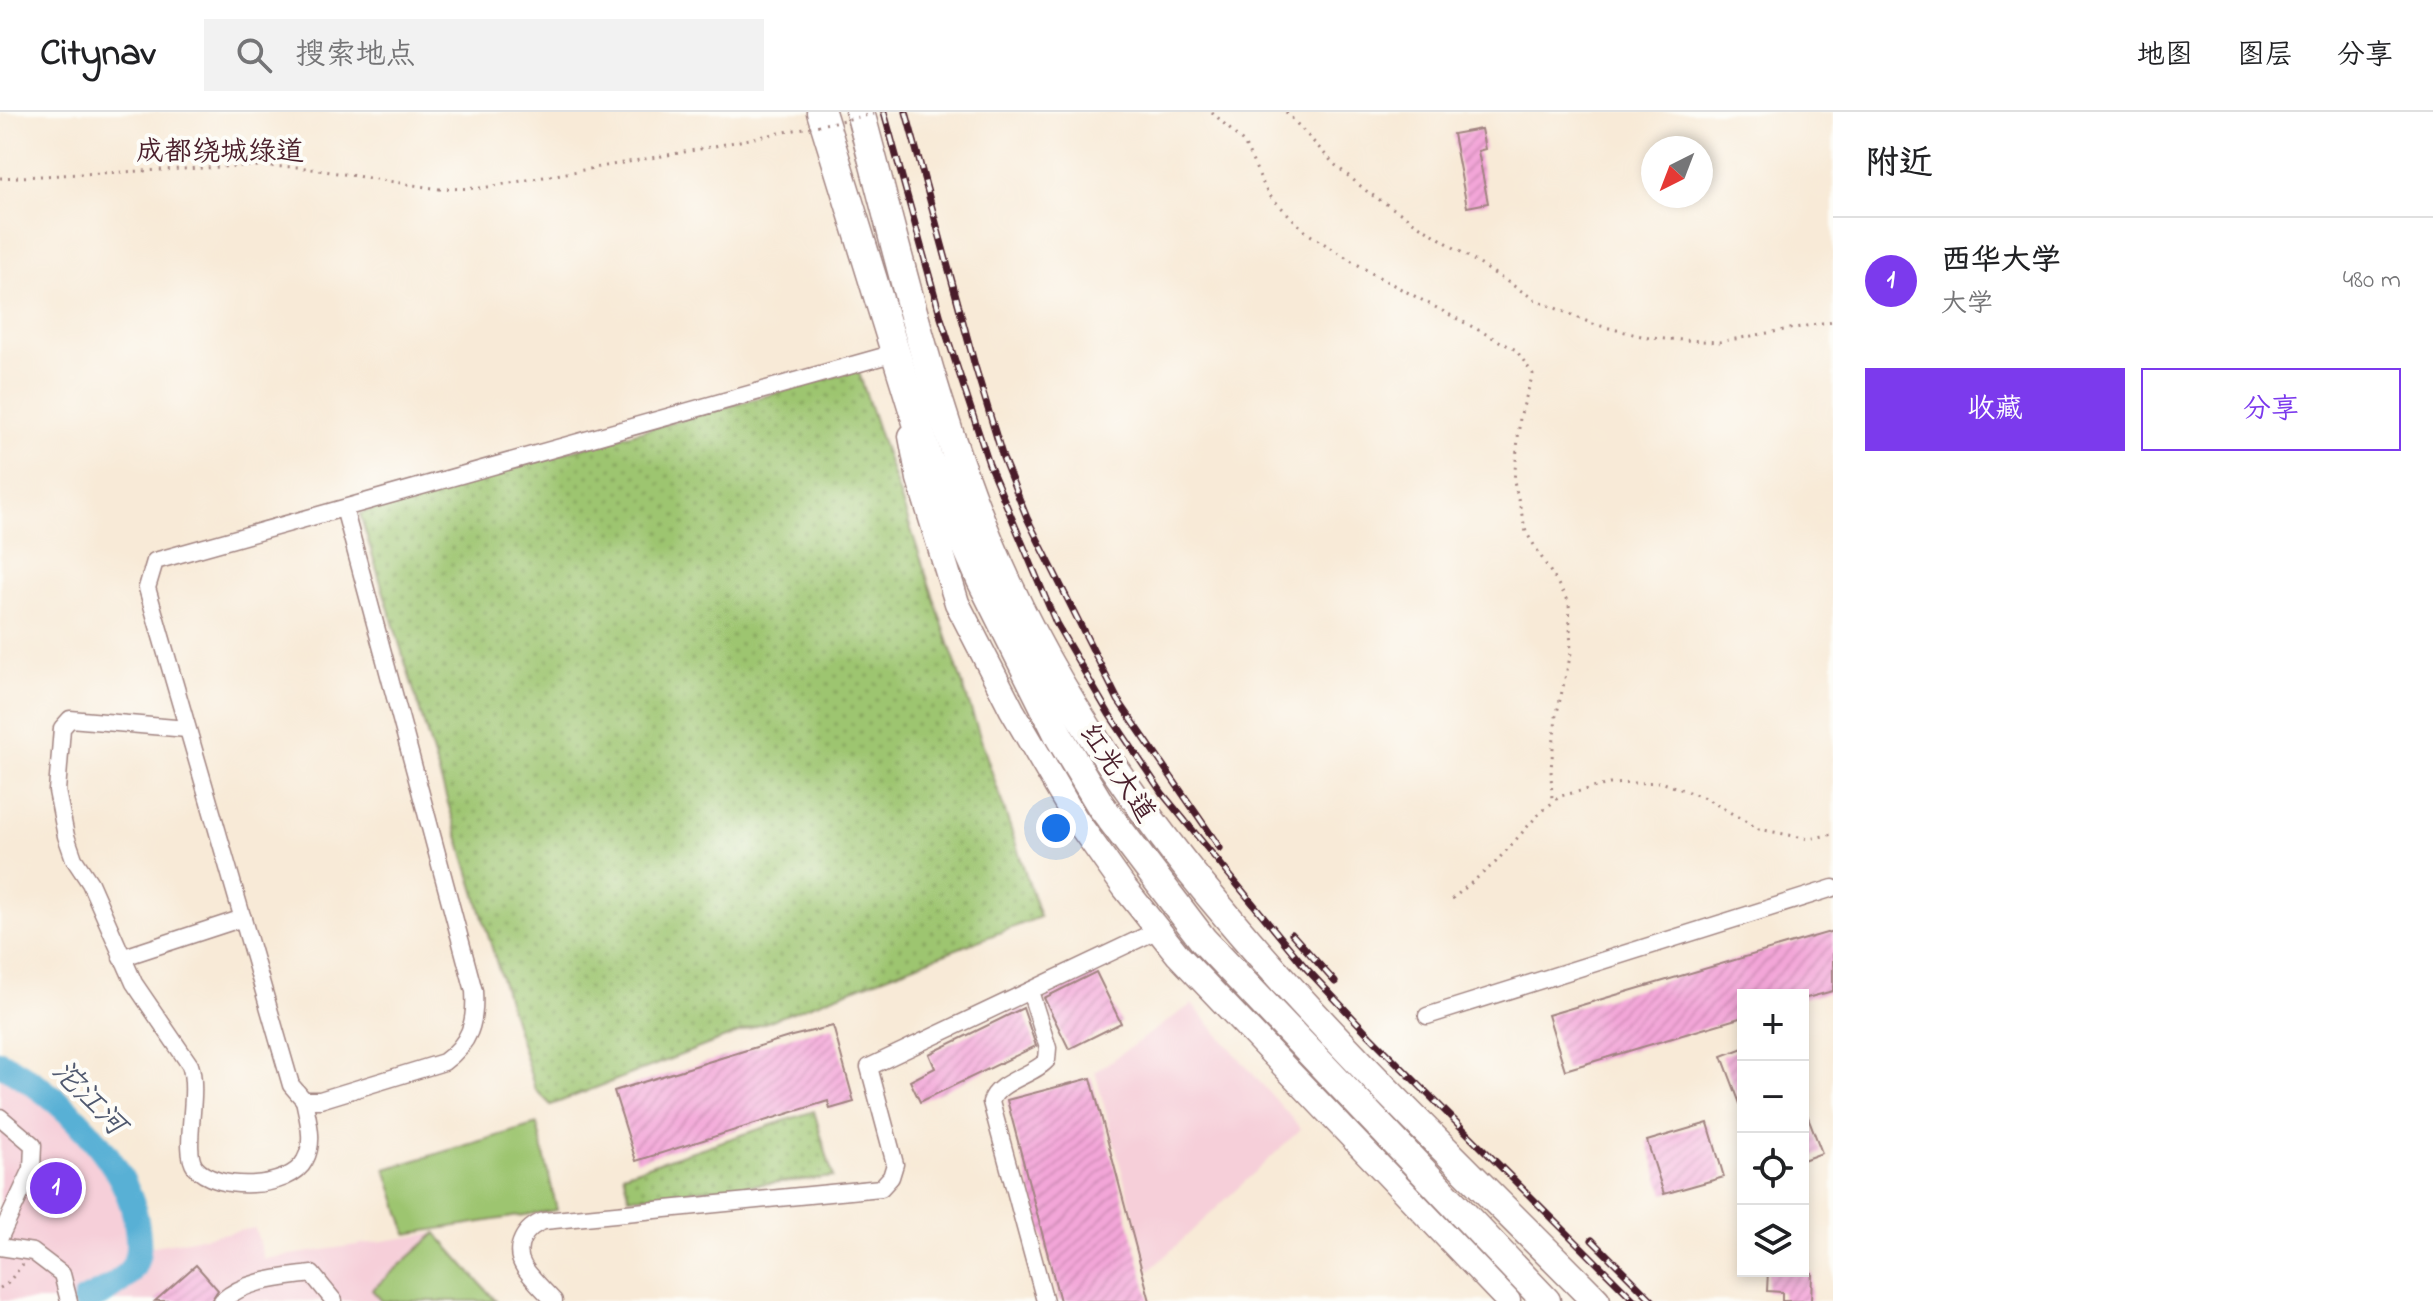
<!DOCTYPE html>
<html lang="zh">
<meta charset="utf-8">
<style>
:root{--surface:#fff;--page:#f2f2f2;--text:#202124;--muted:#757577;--line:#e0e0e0;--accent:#7c3aed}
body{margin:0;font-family:"Indie Flower","LXGW WenKai TC",sans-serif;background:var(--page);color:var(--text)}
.controls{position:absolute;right:24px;bottom:24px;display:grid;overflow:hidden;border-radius:0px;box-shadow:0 4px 12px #0003}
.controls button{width:72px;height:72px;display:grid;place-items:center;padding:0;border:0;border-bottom:2px solid var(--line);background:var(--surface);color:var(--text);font:40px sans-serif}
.compass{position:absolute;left:1641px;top:24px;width:72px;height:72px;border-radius:50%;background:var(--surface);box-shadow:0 4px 12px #0003;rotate:222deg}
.you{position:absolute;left:1056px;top:716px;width:28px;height:28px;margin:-20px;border:6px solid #fff;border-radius:50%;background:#1a73e8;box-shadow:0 0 0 12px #1a73e833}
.badge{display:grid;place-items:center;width:52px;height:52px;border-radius:50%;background:var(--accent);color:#fff;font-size:26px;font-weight:700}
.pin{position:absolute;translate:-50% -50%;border:4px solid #fff;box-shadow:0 2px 8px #0006}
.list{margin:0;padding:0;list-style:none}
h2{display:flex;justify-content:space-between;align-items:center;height:104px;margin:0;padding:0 32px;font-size:34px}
h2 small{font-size:26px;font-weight:400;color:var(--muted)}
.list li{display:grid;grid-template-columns:52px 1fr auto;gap:24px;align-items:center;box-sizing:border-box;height:128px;padding:0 32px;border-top:2px solid var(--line)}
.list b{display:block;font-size:30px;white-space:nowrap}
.list p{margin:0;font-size:26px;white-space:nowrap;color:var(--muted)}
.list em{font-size:26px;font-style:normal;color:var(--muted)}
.actions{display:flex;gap:16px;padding:24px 32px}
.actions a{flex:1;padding:18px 0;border:2px solid var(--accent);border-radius:0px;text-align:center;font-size:28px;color:var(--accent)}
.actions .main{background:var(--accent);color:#fff}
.icon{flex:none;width:44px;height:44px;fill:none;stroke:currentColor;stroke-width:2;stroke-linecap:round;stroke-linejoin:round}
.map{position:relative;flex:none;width:1833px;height:1189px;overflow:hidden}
header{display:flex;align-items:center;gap:48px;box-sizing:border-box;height:112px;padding:0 40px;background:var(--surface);border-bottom:2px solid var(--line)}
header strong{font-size:38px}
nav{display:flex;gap:44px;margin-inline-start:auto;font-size:28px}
.search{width:560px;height:72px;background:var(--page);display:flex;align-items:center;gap:20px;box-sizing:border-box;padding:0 28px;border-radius:0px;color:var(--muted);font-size:30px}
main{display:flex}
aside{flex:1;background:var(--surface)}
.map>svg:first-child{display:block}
.built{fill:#f6cfd9}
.grass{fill:url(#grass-dots);stroke:#74724e;stroke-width:2}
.pitch{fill:#9dc570;stroke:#74724e;stroke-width:2}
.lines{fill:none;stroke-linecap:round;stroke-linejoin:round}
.river{stroke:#58b0d5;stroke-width:26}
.building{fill:url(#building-hatch)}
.minor-casing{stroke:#a18481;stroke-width:19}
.secondary-casing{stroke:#a18481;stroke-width:27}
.trunk-casing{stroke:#a18481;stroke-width:31}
.path{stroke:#a18481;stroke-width:3;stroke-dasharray:2 6;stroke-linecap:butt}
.minor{stroke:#fff;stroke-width:16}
.secondary{stroke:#fff;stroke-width:24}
.trunk{stroke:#fff;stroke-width:28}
.rail-casing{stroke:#4a1f2b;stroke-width:7}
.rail{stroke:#fdfcf7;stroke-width:4;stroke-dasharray:12;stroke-linecap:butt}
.path-bridge{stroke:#a18481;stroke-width:3;stroke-dasharray:2 6;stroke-linecap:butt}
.labels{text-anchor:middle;stroke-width:8;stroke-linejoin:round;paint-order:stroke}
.street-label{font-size:28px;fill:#4a1f2b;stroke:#fdfcf7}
.water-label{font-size:30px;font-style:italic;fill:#50596f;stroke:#fdfcf7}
</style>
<header>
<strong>Citynav</strong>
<div class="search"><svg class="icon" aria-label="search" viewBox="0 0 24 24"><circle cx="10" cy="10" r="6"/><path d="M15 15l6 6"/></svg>搜索地点</div>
<nav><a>地图</a><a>图层</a><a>分享</a></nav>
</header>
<main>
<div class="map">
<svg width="1833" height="1189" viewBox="0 0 1833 1189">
<defs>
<pattern id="grass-dots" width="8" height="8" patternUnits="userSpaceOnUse" patternTransform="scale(2)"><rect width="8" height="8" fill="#9dc570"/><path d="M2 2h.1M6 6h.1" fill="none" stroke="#829f5c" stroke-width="1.8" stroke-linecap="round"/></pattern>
<pattern id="building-hatch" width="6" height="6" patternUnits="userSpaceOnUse" patternTransform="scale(2)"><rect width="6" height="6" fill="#f3a6d8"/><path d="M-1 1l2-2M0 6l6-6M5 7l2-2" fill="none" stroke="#d28eba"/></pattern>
</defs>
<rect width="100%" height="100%" fill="#fdfcf7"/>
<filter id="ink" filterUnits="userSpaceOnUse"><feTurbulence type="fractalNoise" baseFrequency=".0125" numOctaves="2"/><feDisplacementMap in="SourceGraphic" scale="16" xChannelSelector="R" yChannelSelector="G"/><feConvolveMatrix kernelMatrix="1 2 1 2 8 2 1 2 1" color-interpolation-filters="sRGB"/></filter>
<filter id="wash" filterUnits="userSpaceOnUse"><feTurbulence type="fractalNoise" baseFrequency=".006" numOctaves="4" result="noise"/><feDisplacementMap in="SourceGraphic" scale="32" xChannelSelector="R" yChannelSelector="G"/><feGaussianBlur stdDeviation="1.8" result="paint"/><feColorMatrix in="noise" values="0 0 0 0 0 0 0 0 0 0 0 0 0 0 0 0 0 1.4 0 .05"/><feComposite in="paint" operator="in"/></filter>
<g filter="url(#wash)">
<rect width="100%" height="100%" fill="#f8ead7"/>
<!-- built -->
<g class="built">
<polygon points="1192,892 1301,1017 1149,1159 1095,960"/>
<polygon points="0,963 23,976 72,1021 101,1056 121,1095 134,1131 154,1134 255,1116 264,1147 436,1121 496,1189 0,1189"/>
</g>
<!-- grass -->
<g class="grass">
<polygon points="858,258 1040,805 551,993 535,977 360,402 396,388"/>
<polygon points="814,999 833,1065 629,1085 623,1062"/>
</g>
<!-- pitch -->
<g class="pitch">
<polygon points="537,1012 557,1098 407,1122 386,1057"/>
<polygon points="436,1121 488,1180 496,1189 382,1189 372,1178"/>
</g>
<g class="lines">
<!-- river -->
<path class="river" d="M0 951C58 981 130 1049 137 1116 139 1130 140 1146 131 1158 120 1172 101 1181 85 1189"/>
</g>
<g id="blocks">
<!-- building -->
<g class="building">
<polygon points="1481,17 1485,37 1478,39 1488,91 1467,95 1453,22"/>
<polygon points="1833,819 1833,879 1803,887 1803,883 1743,883 1743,905 1565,958 1548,903"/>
<polygon points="1096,860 1121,911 1069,937 1044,886"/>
<polygon points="1023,896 1036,934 920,990 910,969 935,956 929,942"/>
<polygon points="833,914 854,990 830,997 828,989 636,1049 614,979 792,924"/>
<polygon points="1743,936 1743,996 1742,997 1722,944"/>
<polygon points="1091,966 1150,1189 1060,1189 1007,988"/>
<polygon points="1803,992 1822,1041 1803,1048"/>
<polygon points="1708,1011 1724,1065 1664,1082 1647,1029"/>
<polygon points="196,1153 218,1178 211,1189 155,1189"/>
<polygon points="1768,1159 1812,1161 1811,1189 1782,1189 1782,1180 1767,1179"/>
</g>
</g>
</g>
<g filter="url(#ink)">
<use href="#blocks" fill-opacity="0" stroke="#a18481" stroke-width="2"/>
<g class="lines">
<!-- minor casing -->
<g class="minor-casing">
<g id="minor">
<path d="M344 396 474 879C476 911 470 931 444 950L320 988H304L291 973 147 476 155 449 895 241"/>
<path d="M187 617 70 607 62 616 57 679 66 724 74 747 90 771 134 871 190 953C200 981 182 1038 195 1055 215 1080 290 1078 305 1048 315 1030 308 1008 304 988"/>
<polyline points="121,846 243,806"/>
<path d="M1030 879 1048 936 1047 948C1033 964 997 969 991 990L1045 1189"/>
<polyline points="1427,904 1833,776"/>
<polyline points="0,1005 33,1033 32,1057 0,1125"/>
<polyline points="0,1135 33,1140 62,1162 69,1189"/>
<path d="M222 1189C245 1168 281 1166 312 1162L334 1189"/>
<path d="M554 1189C544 1178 532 1167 524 1155 512 1136 525 1115 544 1109L881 1076 891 1065 895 1052 869 955 1158 818"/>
</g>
</g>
<!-- secondary casing -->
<g class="secondary-casing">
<polyline id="secondary" points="911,324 919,367 957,491 1012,598 1075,706 1124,775 1178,843 1508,1189"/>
</g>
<!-- trunk casing -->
<g class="trunk-casing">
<g id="trunk">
<polyline points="821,0 928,346 981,468 1060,626 1101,694 1203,828 1546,1189"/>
<path d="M860 0C903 158 938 322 1008 472 1138 753 1381 971 1596 1189"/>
</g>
</g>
<!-- path -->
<g class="path">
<polyline points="1212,0 1244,31 1268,82 1307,121 1373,162 1516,238 1533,262 1520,305 1514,369 1526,420 1569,490 1571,541 1556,605 1551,657 1552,690"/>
<polyline points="1286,0 1334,52 1369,81 1534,187 1593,212 1649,226 1719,230 1833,209"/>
<polyline points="0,66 243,54 299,55 439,77"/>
<polyline points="1452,787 1495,751 1537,704 1560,684 1609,672 1661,670 1705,686 1759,717 1809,727 1833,722"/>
<polyline points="0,1176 7,1172 23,1152"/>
</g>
<!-- minor -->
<use href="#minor" class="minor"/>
<!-- secondary -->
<use href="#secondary" class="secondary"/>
<!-- trunk -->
<use href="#trunk" class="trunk"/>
<!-- rail casing -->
<g class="rail-casing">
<g id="rail">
<polyline points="884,0 941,206 989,352 1056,511 1109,602 1162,681 1305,855 1370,924 1635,1189"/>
<polyline points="906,0 975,254 1003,346 1027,406 1118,588 1220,736"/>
<polyline points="1292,822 1335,870"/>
<polyline points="1592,1128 1653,1189"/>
</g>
</g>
<!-- rail -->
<use href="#rail" class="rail"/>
<!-- path-bridge -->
<polyline class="path-bridge" points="439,77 482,76 690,39 884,0"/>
</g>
</g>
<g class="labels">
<!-- street labels -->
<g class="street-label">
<text x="220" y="48">成都绕城绿道</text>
<text transform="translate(1119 660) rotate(56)" y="10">红光大道</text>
</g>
<!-- water labels -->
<g class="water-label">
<text transform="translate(90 985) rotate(46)" y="10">沱江河</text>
</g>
</g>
</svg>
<div class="controls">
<button>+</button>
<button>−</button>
<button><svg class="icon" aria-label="locate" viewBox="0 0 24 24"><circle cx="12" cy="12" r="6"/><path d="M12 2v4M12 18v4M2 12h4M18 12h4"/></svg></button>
<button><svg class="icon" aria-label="layers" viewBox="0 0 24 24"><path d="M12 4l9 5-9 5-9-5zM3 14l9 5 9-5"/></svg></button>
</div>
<svg class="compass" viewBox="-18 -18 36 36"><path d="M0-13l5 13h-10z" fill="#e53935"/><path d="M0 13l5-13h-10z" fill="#757577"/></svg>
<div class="you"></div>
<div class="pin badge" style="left:56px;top:1076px">1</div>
</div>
<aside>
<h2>附近<small></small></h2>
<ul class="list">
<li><span class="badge">1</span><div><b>西华大学</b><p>大学</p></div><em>480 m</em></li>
</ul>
<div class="actions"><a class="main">收藏</a><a>分享</a></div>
</aside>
</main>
